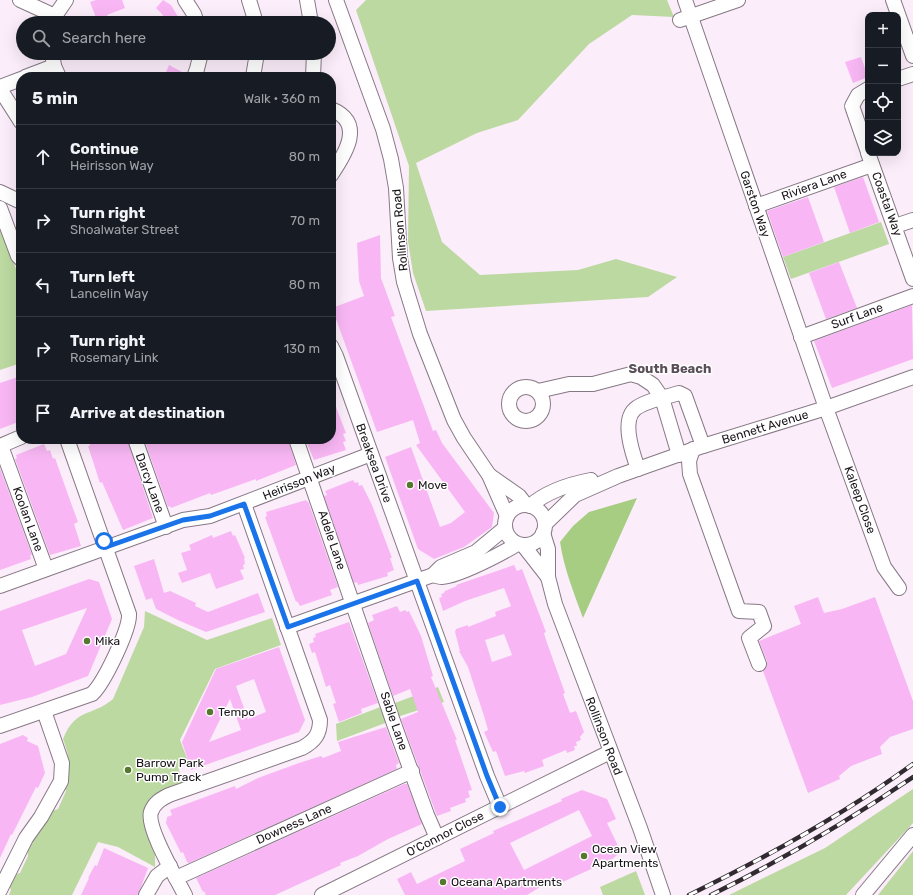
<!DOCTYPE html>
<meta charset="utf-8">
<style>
:root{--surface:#171b24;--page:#242831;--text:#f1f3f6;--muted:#9ea1a6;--line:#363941}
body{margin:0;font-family:Rubik,sans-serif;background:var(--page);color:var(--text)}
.controls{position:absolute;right:12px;top:12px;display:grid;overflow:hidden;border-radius:8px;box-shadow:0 4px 16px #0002}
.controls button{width:36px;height:36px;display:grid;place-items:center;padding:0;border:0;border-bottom:1px solid var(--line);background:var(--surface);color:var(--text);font:20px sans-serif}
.stop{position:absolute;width:12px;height:12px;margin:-9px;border:3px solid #1a73e8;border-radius:50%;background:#fff}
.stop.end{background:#1a73e8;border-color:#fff;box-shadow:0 1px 4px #0008}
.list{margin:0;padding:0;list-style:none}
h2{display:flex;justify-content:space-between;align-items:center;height:52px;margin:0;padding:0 16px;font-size:17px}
h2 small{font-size:13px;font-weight:400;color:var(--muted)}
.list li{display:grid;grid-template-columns:26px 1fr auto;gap:12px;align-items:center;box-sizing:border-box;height:64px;padding:0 16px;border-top:1px solid var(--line)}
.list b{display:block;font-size:15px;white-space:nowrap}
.list p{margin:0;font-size:13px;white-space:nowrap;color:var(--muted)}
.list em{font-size:13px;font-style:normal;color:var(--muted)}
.icon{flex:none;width:22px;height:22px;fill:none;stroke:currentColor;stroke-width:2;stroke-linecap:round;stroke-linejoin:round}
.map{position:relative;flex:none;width:913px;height:895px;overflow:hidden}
.search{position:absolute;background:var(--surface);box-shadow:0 4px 16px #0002;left:16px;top:16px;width:320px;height:44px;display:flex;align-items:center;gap:10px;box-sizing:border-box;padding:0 14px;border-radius:22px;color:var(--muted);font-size:15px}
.panel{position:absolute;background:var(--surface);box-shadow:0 4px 16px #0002;left:16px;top:72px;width:320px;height:372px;border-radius:16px}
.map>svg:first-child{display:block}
.green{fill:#bcd9a1}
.water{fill:#a7cd82}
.building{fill:#f8b7f4;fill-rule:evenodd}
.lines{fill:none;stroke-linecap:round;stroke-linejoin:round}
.minor-casing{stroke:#867985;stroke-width:16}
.minor{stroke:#fff;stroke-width:14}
.rail-casing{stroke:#312b31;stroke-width:4.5}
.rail{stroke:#fff;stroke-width:3;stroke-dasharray:9;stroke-linecap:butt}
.route{stroke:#1a73e8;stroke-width:5}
.poi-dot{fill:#55772e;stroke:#fff;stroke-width:1.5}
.labels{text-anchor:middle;stroke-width:3;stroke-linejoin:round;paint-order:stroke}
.street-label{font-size:12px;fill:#191419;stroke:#fff}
.poi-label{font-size:12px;fill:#191419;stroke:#fff;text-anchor:start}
.neighbourhood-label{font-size:13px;font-weight:bold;fill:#5a4e59;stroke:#fff}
</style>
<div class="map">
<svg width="913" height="895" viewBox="0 0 913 895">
<rect width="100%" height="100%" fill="#fcedfa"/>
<!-- green -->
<g class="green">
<polygon points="366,0 667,0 674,17 632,15 589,44 518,120 477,133 416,163 442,242 480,275 578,270 616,259 677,277 648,297 426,311 413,273 408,241 409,166 356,10"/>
<polygon points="881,222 889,244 791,279 783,257"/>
<polygon points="0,225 21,283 21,363 0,370"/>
<path d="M145 611 207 640 272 618 281 645 215 669 180 740 188 761 178 767 182 779 193 776 194 779 144 819 145 826 155 847V867L118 847 98 842 72 895H9L11 890 9 885 13 875 20 873 28 856 27 848 52 811 58 809 66 791 64 786C71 767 70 758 63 739 76 707 92 717 113 699L144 627Z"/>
<polygon points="438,687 444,702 397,717 395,703"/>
<polygon points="383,706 388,722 337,741 336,724"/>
<polygon points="913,789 913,823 846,895 729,895 825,848"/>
<polygon points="913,851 913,895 878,895"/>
<polygon points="636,871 645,895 603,895 600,887"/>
</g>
<!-- water -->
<path class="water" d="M637 498 583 618C574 593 564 569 560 542L573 526 589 512Z"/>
<!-- building -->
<g class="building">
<polygon points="96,0 122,0 125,8 107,15 110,23 98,23 90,2"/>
<polygon points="163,0 171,5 180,20 175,23 167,23 162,14 156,8"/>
<polygon points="861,57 868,77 853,83 845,62"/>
<polygon points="169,65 186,74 186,77 164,77"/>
<polygon points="863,177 879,222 850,233 834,187"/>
<polygon points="808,197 824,242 783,257 767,211"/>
<polygon points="380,235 381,278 395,316 391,317 433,431 436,430 442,443 494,513 492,527 464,547 434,559 418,549 385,457 411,447 440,527 451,523 465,512 416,445 420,443 413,420 377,432 332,308 364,296 359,281 357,243"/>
<polygon points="839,262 857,308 826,319 809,273"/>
<polygon points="912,305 913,359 832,388 814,341"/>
<polygon points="21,376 21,421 0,429 0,383"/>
<polygon points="331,394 346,433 343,434 346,441 343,442 346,450 314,460 305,439 331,439"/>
<polygon points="88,439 127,439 153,518 123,530 102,482 100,483 88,446 90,446"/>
<polygon points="144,439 288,439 296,465 256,481 256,479 211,495 210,493 171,508 170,506 168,507"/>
<polygon points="44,444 47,451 50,450 53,459 55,458 71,503 78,522 74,524 81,546 50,555 15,459 17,458 16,455"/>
<polygon points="0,468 32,555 30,555 31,559 0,570"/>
<polygon points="353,480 355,483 358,482 359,486 362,485 372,505 392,558 390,558 394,570 387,573 388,576 358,585 357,582 354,583 324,496 327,495 325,491"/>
<polygon points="306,500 307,502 308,501 338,587 330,590 332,595 300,606 297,601 296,602 265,517 267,516 266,512"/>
<polygon points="231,531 233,536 235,535 245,558 244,558 245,564 243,565 244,569 240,570 244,579 216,589 210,573 182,583 178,573 187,570 181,553 191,550 189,545 212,535 213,538"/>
<polygon points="154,559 164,593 170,591 196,603 195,606 208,612 258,593 265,612 206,632 180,621 156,609 152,598 146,600 134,566"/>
<path d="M514 565 517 571 522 569 546 632 544 633 546 640 565 693 563 694 570 713 576 711 584 732 580 737 581 740 576 742 577 746H574L575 750 567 753 566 750 542 760 544 766 525 773 524 771 505 776 496 751 493 752 484 732 488 730 484 716 468 667 459 651H460L455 632 456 629 468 625V627L496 616 495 612 511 606 504 588 465 601 443 611 439 598 442 597 441 594 444 593 445 591 457 586 456 585ZM504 634 512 655 492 662 485 640Z"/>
<path d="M89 579 99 582 112 619 88 676 32 697 0 705V611ZM87 608 66 654 35 666 22 630Z"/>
<polygon points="818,597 824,613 842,609 875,597 913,701 913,729 890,737 880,747 882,754 851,766 839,776 840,779 808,793 763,671 767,666 767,661 759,641 801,624 794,606"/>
<polygon points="397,606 400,612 405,610 407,612 409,611 421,636 433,676 431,677 457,740 455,740 472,790 468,791 470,797 465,799 466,802 450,808 451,811 437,816 401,719 418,712 410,689 393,696 368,623 374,620 372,615"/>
<polygon points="349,622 378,703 361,709 362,713 339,722 333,704 336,703 330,685 326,687 315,652 312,653 309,644 314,642 313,638 316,637 315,634"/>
<path d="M279 647 305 720 299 732 191 770 182 742 216 669ZM254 679 266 712 248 719 236 686ZM230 699 241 730 209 742Z"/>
<polygon points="386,727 399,763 396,765 397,769 189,863 187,862 183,852 181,853 166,823 167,817 172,815 170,810 235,786 236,789 258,778 299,763 321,756 323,758 341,751 338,742"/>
<polygon points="23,735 28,738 27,741 38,746 45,773 38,788 36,787 12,835 11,834 0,858 0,744"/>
<polygon points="404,784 407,784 422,824 388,839 358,856 340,863 341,865 275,895 206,895 204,891 203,892 196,878"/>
<path d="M582 790 607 799 616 819 607 823 621 852 611 860 556 885 546 887 545 884 527 895H405L397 879 411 872 417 884 465 861 460 849 494 833 493 831 562 801 561 799ZM579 810 592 836 524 870 510 843Z"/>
<polygon points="104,848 148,868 138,895 81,895 89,878 88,878 95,865 97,866"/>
</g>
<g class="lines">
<!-- minor casing -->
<g class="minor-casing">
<g id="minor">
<polyline points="20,0 55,16"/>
<polyline points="185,0 194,14 197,23"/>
<polyline points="249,0 256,23"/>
<polyline points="307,0 311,23"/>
<polyline points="336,0 383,129 391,159 396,188 400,258 404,282 420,334 454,420 464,438 489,475 507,516"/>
<polyline points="685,0 826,408 884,567 899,588"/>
<polyline points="893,0 913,56"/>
<polyline points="680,20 738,0"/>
<polyline points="54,23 55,16 66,0"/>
<polyline points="52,53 54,66 59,77"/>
<polyline points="25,77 54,66"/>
<polyline points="194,77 197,69 201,53"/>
<polyline points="253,77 257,53"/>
<polyline points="313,77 314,53"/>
<polyline points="898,79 913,74"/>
<polyline points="0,87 21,79"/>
<polyline points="0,89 21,122"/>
<polyline points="868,89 858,95 852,106 868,152"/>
<path d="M331 109C365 123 346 153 331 175"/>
<polyline points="868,153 913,279"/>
<polyline points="0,192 21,202"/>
<polyline points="756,206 872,165"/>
<polyline points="0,208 18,256 21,259"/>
<polyline points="895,226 913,220"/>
<polyline points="801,337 913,296"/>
<polyline points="331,346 336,356 487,776 500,807"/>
<circle cx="526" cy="404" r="17"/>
<polyline points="538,391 569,384 593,384 631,374 641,377 653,385 662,398 679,455"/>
<polyline points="135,439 166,527"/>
<polyline points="296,439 394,724 427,815 437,838"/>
<polyline points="0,446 21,437"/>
<polyline points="1,446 46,569"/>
<polyline points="693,449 689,461 690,474 739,611 759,612 764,626 749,638 759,664"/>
<path d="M638 469C633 455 621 421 635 409 644 401 667 397 679 393L685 396 703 446"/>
<polyline points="489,475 519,496 526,505"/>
<circle cx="525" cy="525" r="20"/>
<path d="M530 506C546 492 570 484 591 480"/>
<polyline points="545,524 575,495 618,476 703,446 826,408 913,377"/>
<polyline points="543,533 548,549 548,577 555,604 640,828 663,895"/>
<polyline points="523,545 548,577"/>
<path d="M433 575C436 576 439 577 442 577 459 576 503 553 517 544"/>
<polyline points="0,586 183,520 210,516 371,454"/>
<polyline points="287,627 433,575 441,567 476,552 505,528"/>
<path d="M0 726 92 694C104 683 130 629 129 614L67 439"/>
<polyline points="176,878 412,771"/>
<polyline points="0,890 26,838 41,817 61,781 62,763 44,711"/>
<polyline points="146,895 157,876 170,866"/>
<path d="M185 895C177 879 146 828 151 812 154 803 161 799 169 795L302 748C315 741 320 734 320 720L244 504"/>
<polyline points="322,895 610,752"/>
<polyline points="863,895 913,835"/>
</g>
</g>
<!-- minor -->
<use href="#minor" class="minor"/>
<!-- rail casing -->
<g class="rail-casing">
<g id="rail">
<path d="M689 895C767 857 843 815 913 764"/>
<path d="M711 895C782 860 848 821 913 777"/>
</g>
</g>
<!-- rail -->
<use href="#rail" class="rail"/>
</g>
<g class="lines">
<!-- route -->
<polyline class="route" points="104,541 106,547 183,520 210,516 244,504 288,627 417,581 487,776 500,807"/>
</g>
<!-- markers -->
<g class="poi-dot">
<circle cx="410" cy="485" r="4"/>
<circle cx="87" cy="641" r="4"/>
<circle cx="210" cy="712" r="4"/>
<circle cx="128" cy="770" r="4"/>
<circle cx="584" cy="856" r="4"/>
<circle cx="443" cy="882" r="4"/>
</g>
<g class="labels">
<!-- street labels -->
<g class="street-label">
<text transform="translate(814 185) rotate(-20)" y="4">Riviera Lane</text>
<text transform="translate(755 204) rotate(71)" y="4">Garston Way</text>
<text transform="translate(887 204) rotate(70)" y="4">Coastal Way</text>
<text transform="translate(400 230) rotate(-95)" y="4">Rollinson Road</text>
<text transform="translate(857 316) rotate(-20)" y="4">Surf Lane</text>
<text transform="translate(765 427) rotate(-17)" y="4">Bennett Avenue</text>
<text transform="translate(374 463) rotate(70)" y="4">Breaksea Drive</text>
<text transform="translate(299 482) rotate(-22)" y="4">Heirisson Way</text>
<text transform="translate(150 483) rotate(70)" y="4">Darcy Lane</text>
<text transform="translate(860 500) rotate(70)" y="4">Kaleep Close</text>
<text transform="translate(28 519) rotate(70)" y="4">Koolan Lane</text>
<text transform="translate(332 540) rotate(71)" y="4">Adele Lane</text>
<text transform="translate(394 721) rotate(71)" y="4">Sable Lane</text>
<text transform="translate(604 736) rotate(69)" y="4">Rollinson Road</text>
<text transform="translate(294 824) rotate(-24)" y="4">Downess Lane</text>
<text transform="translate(445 834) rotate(-27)" y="4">O'Connor Close</text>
</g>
<!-- poi labels -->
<g class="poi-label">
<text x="418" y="489">Move</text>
<text x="95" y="645">Mika</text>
<text x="218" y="716">Tempo</text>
<text x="136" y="767">Barrow Park<tspan x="136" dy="14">Pump Track</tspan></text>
<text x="592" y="853">Ocean View<tspan x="592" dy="14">Apartments</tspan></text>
<text x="451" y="886">Oceana Apartments</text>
</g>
<!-- neighbourhood labels -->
<g class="neighbourhood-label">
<text x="670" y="373">South Beach</text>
</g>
</g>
</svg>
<div class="controls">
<button>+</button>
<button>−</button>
<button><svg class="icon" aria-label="locate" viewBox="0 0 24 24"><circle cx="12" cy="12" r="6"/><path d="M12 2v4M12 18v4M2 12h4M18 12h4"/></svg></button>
<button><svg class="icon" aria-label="layers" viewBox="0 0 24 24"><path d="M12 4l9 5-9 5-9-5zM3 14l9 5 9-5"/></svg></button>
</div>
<div class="stop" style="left:104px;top:541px"></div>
<div class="stop end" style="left:500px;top:807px"></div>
<div class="search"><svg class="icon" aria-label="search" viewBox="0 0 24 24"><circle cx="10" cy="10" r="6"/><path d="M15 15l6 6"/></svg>Search here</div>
<section class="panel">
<h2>5 min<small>Walk · 360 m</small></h2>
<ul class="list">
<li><svg class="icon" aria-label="ahead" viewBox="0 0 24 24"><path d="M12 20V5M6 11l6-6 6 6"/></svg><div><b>Continue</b><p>Heirisson Way</p></div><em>80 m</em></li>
<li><svg class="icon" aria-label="right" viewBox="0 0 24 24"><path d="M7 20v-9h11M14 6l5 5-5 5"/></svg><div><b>Turn right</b><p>Shoalwater Street</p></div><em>70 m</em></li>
<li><svg class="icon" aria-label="left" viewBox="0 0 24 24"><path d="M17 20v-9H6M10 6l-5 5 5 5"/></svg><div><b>Turn left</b><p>Lancelin Way</p></div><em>80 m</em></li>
<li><svg class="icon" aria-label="right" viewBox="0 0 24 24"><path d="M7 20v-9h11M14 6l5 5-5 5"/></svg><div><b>Turn right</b><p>Rosemary Link</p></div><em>130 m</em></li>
<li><svg class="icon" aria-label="arrive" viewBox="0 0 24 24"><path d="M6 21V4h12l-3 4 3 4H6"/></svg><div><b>Arrive at destination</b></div></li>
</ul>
</section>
</div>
